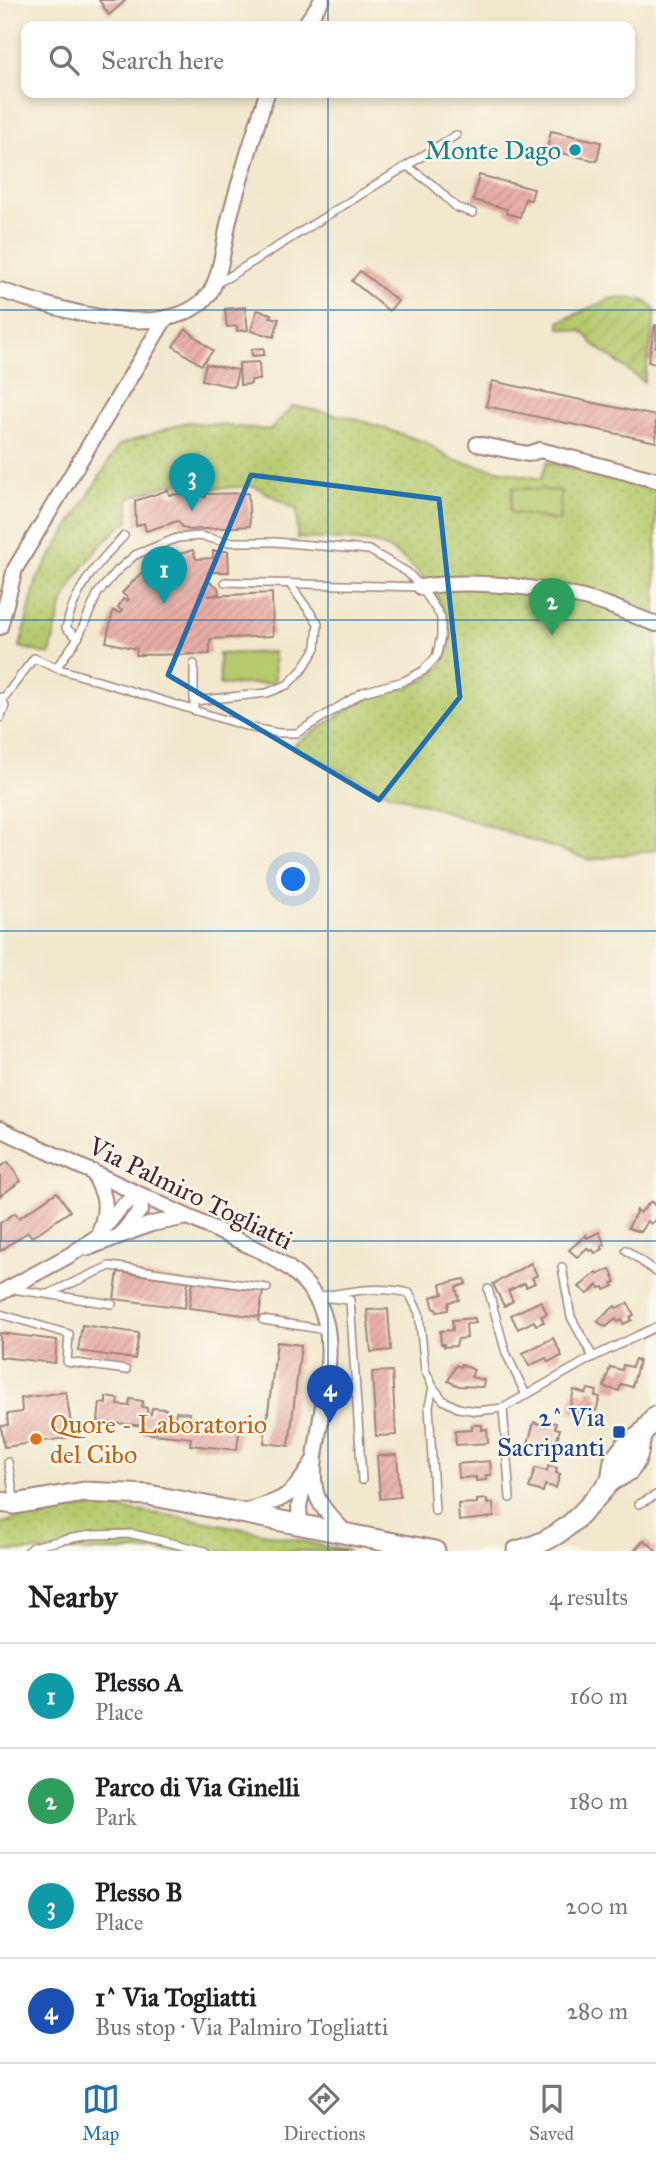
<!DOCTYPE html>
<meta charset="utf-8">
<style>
:root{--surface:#fff;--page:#f2f2f2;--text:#202124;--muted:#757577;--line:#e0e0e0;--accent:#1f6fb2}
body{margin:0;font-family:"IM FELL Great Primer",serif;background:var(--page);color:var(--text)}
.you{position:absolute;left:294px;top:880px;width:24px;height:24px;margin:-18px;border:5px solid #fff;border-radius:50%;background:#1a73e8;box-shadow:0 0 0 10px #1a73e833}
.badge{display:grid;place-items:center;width:46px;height:46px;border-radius:50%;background:var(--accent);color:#fff;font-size:23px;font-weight:700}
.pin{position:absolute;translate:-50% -58px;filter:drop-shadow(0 2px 4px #0008)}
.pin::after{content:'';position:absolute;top:37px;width:24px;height:21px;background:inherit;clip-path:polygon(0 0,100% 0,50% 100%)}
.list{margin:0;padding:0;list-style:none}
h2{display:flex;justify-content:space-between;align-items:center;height:91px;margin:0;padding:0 28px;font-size:30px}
h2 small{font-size:23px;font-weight:400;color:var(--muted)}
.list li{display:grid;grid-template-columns:46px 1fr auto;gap:21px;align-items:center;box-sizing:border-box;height:105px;padding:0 28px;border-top:2px solid var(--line)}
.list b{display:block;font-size:26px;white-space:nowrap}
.list p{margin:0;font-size:23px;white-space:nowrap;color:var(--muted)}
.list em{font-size:23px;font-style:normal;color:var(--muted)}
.icon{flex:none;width:38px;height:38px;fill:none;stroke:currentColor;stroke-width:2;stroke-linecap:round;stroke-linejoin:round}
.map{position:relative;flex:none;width:656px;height:1551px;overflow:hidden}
.search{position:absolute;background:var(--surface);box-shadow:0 4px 10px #0003;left:21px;right:21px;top:21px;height:77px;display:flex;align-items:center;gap:18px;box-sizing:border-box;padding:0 24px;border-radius:14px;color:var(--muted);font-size:26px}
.sheet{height:511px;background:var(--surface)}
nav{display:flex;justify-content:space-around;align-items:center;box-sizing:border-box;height:98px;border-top:2px solid var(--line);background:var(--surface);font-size:19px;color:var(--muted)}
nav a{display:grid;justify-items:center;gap:4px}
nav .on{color:var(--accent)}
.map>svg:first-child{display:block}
.park{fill:url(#park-dots);stroke:#80744c;stroke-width:2}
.garden{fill:url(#garden-furrows);stroke:#80744c;stroke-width:2}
.pitch{fill:#b6ca6d;stroke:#80744c;stroke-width:2}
.building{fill:url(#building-hatch)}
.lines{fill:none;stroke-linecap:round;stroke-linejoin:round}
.lane-casing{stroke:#9e847c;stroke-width:10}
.street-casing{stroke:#9e847c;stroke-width:18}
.secondary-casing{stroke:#9e847c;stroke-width:23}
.lane{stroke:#fff;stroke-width:7}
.street{stroke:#fff;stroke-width:14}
.secondary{stroke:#fff;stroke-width:19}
.marked{fill:none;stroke:#1f6fb2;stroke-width:5;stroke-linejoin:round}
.grid{fill:none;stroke:#1f6fb2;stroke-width:2;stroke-opacity:0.55}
.culture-dot{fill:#0f9aa8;stroke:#fbf7ec;stroke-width:2.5}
.transit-dot{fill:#1a4fb4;stroke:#fbf7ec;stroke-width:2.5}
.food-dot{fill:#e8710a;stroke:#fbf7ec;stroke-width:2.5}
.labels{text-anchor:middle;stroke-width:5;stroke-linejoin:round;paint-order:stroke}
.culture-label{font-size:26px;fill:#0d838f;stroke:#fbf7ec;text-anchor:end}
.street-label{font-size:26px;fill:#4a1f2b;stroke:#fbf7ec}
.transit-label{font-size:26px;fill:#164399;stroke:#fbf7ec;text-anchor:end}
.food-label{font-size:26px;fill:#c56008;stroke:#fbf7ec;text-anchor:start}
</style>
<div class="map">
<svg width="656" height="1551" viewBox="0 0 656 1551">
<defs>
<pattern id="park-dots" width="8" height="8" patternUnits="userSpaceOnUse" patternTransform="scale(1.75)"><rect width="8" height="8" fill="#b6ca6d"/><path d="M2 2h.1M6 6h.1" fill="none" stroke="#9ead5f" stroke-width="1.8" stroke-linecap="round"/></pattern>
<pattern id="garden-furrows" width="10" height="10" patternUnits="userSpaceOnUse" patternTransform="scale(1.75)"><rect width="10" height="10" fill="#b6ca6d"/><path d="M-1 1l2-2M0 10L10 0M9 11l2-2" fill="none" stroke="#9ead5f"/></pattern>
<pattern id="building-hatch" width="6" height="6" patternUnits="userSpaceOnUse" patternTransform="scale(1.75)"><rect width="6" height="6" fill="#e8ada5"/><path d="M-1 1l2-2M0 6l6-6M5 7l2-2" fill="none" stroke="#c8948e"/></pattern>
</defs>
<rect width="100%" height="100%" fill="#fbf7ec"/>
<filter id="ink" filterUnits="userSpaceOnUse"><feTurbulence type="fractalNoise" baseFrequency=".0143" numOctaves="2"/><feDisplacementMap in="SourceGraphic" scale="14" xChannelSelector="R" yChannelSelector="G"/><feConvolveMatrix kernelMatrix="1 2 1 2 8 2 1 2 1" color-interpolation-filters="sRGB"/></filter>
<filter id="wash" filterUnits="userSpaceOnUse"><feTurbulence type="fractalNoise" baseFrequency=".00686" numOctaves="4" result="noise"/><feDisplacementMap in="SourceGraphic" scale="28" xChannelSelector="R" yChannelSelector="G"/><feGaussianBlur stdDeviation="1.57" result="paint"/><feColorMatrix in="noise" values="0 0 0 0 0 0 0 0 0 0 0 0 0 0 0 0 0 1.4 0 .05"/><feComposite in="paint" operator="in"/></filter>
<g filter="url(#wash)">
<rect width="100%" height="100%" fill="#f2e8ce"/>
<!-- park -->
<g class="park">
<path d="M293 406 353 418 425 442 452 460 541 479 547 462 656 490V850L590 860 381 790 290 747C315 732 340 713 367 699 389 688 418 690 436 671 476 630 419 558 377 544 359 539 318 539 297 538V510L254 486 205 489 204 483 170 484 129 498V520C102 540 77 570 64 601 58 618 54 637 50 655L20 647 37 579 119 445 187 422 270 430Z"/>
<path d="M95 1507C181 1513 265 1534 349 1551H0V1524L32 1514Z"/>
</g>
<!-- garden -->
<path class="garden" d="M611 298C628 297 646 296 656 311L644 382 593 344 584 332 560 328 559 322Z"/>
<!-- pitch -->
<g class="pitch">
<polygon points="513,488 561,491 559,521 510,512"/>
<polygon points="274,652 275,683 220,685 219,654"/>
</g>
<g id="blocks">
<!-- building -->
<g class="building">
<polygon points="99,0 126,0 109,15"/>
<polygon points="551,131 601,142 597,161 547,150"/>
<polygon points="479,175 534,189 531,200 525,199 520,217 506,213 507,209 473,200"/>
<polygon points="360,271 398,301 389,311 352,281"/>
<polygon points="245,307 248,330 237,331 237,326 227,327 225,309"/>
<polygon points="257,310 271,314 270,317 279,319 274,337 251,331"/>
<polygon points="655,325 656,325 656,364 648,362"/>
<polygon points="186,329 213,351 201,365 173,346"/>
<polygon points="264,348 264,355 252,356 252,349"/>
<polygon points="259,362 260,380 251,380 251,384 240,385 239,363"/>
<polygon points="206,364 238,370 234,387 202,380"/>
<polygon points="492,381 656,416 656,442 486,406"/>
<polygon points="202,487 203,497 206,497 206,494 248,493 250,526 189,530 182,527 178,521 146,531 144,523 136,526 135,501 168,490 169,495 182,494 181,488"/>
<polygon points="193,550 196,559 213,558 213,551 228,551 229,572 208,572 208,581 218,587 219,594 208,596 272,593 273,636 210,639 210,654 136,655 137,649 106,642 113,611 121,613 122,610 118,608 123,599 127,601 129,599 122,593 144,570 151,575 153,573 150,569 159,564 161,567 164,567 162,559"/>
<polygon points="8,1162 21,1181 0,1196 0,1167"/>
<polygon points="57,1192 70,1211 32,1237 28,1232 0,1251 0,1223 15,1213 19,1218"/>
<polygon points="651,1201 656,1207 656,1220 651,1224 648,1221 641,1232 628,1228 637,1210 640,1213"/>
<polygon points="599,1232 605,1245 601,1246 603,1249 595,1253 593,1250 589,1251 587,1248 577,1257 569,1250 586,1235 587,1238"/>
<polygon points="531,1263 537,1275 532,1278 535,1283 526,1287 525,1283 508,1291 513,1301 504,1306 493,1284"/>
<polygon points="610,1269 616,1282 612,1283 614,1286 605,1290 604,1287 600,1288 598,1285 588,1294 579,1287 597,1272 598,1274"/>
<polygon points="118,1272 188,1281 185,1308 114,1299"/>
<polygon points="465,1279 466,1284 456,1287 459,1300 449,1302 448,1310 437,1312 436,1309 434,1309 431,1297 443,1294 441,1284"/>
<polygon points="193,1281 263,1291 259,1317 189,1308"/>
<polygon points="541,1301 547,1314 541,1316 544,1322 536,1325 534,1321 518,1329 511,1315"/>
<polygon points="628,1303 634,1315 630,1317 632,1320 623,1324 622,1320 618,1322 616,1319 606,1327 597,1321 615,1306 616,1308"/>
<polygon points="388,1309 391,1350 371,1352 367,1310"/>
<polygon points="475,1318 476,1323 466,1324 467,1338 458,1339 456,1346 444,1347 444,1344 441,1344 440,1331 453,1330 452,1320"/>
<polygon points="82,1325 139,1333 135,1359 78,1351"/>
<polygon points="0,1333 57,1340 55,1363 0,1357"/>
<polygon points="553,1338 562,1356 548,1362 546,1358 529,1366 523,1353"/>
<polygon points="277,1342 301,1345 289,1446 264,1443"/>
<polygon points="635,1359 639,1361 632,1387 621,1384 619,1391 604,1387 610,1367 622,1370 623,1365 632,1367"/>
<polygon points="461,1364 474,1370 471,1377 484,1380 483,1387 459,1386 448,1381 456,1365 460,1367"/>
<polygon points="392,1371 396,1435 376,1436 372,1372"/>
<polygon points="588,1389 597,1391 595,1396 600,1397 596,1411 585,1408 583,1415 569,1411 574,1390 586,1394"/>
<polygon points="66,1392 73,1437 4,1447 1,1426 8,1425 7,1414 22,1412 21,1398"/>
<polygon points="106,1397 119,1399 118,1405 129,1406 130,1399 143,1401 142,1407 147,1408 147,1414 151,1414 152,1408 166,1409 165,1417 175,1418 176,1412 189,1413 188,1419 193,1420 192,1425 197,1426 198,1419 213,1421 212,1428 222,1429 222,1423 235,1424 234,1431 239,1432 237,1450 190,1445 191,1438 144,1433 145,1426 98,1421 100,1403 106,1404"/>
<polygon points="547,1421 556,1423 555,1428 560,1429 556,1443 545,1440 543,1447 528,1443 534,1422 546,1426"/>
<polygon points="472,1425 482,1425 482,1430 487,1429 488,1443 456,1445 455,1431 472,1430"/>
<polygon points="397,1455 400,1497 380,1499 377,1456"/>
<polygon points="490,1461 491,1475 486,1475 486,1480 476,1481 476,1477 459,1478 458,1464"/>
<polygon points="548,1466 557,1468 556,1473 560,1474 556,1488 545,1485 543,1492 529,1488 535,1468 547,1471"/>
<polygon points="487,1499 487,1504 493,1503 494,1517 459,1521 458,1504 477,1503 477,1500"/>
<polygon points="644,1540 656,1550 656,1551 634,1551"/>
</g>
</g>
</g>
<g filter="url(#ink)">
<use href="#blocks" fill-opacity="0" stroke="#9e847c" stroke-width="2"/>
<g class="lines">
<!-- lane casing -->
<g class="lane-casing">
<g id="lane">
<polyline points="407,166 433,185 456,207 473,213"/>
<polyline points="216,283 227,278 456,135"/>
<polyline points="225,582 421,587"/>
<path d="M78 638 66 628C74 590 97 563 124 536"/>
<polyline points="3,699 34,658 56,668 252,728 278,733 297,733 363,692 404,681 423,671 436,657 441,637 441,617 421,587 407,572 369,550 275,542 226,542 200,536 177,538 135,555 117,571 98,593 78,638 56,668"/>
<polyline points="194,701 194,664"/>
<polyline points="194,710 194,701 267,693 287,685 302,670 316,648 318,623 289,583"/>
<polyline points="0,718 5,706 1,697"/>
<polyline points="626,1250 656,1272"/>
<polyline points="562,1267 571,1317 593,1357"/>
<polyline points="12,1289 112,1304"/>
<polyline points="488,1289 506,1353 526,1395"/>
<polyline points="50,1293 110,1266 267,1288"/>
<path d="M316 1297C348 1292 377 1285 409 1293L419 1313 425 1370 433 1387 443 1400 458 1408 477 1411 503 1408 593 1357 656 1327"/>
<polyline points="328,1298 350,1300 362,1480"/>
<polyline points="0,1314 69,1334 67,1362 126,1370"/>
<polyline points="263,1320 327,1330"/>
<polyline points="433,1387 429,1406 435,1511"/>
<polyline points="503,1408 510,1498"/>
<polyline points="8,1462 15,1503"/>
<polyline points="639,1504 656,1495"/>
<polyline points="28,1551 32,1547 62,1540 91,1535 133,1534 205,1551"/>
</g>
</g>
<!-- street casing -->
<g class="street-casing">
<g id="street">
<polyline points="304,26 322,0"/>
<path d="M0 290C51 307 168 347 209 294 222 275 224 239 230 216 241 175 254 134 267 93"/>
<polyline points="477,444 528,454 540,450 656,480"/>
<path d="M421 587C474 578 554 588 605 604 622 610 639 618 656 624"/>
<polyline points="0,627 15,569 165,319"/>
<path d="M0 1129 263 1252C349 1297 330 1356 318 1437 315 1455 311 1478 317 1496 322 1510 337 1523 347 1534"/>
<path d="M93 1172C105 1196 109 1204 100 1230"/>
<polyline points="121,1234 141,1209 138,1194"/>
<polyline points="88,1248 151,1224 188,1217"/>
<polyline points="0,1293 70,1255 98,1236 121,1207 138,1194"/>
<path d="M243 1512C284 1499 292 1499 314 1460"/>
<polyline points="300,1523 299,1506 305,1480"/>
</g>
</g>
<!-- secondary casing -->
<g class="secondary-casing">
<g id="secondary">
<polyline points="611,1481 614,1461 625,1446 641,1435 656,1416"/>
<polyline points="0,1502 15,1504 84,1492 149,1495 435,1551"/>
<path d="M517 1551C562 1540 581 1515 609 1483 614 1478 622 1476 628 1471 638 1461 639 1449 641 1435"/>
</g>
</g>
<!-- lane -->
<use href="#lane" class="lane"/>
<!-- street -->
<use href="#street" class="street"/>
<!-- secondary -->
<use href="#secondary" class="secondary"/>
</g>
</g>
<!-- marked area -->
<path class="marked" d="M251 475 439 499 460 697 379 800 168 675Z"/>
<!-- grid -->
<path class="grid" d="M328 0V26M328 93V1551M0 310H656M0 620H656M0 931H656M0 1241H656"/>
<!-- markers -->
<circle class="culture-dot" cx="575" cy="150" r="7"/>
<rect class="transit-dot" x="612" y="1425" width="14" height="14" rx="3.5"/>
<circle class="food-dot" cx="36" cy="1439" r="7"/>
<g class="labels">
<!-- culture labels -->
<g class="culture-label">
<text x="561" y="159">Monte Dago</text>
</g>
<!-- street labels -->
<g class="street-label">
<text transform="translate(191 1193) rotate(26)" y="9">Via Palmiro Togliatti</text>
</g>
<!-- transit labels -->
<g class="transit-label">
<text x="605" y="1426">2^ Via<tspan x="605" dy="30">Sacripanti</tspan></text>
</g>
<!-- food labels -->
<g class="food-label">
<text x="50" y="1433">Quore - Laboratorio<tspan x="50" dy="30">del Cibo</tspan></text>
</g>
</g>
</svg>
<div class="you"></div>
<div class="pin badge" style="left:164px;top:604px;background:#0f9aa8">1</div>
<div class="pin badge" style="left:552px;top:636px;background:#2e9e5b">2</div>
<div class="pin badge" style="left:192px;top:511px;background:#0f9aa8">3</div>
<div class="pin badge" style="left:330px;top:1423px;background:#1a4fb4">4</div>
<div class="search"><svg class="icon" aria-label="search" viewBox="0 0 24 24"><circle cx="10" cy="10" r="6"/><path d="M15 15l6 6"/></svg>Search here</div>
</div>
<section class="sheet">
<h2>Nearby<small>4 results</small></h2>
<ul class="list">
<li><span class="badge" style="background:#0f9aa8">1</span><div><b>Plesso A</b><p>Place</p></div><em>160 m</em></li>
<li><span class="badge" style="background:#2e9e5b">2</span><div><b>Parco di Via Ginelli</b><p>Park</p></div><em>180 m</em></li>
<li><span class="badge" style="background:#0f9aa8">3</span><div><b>Plesso B</b><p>Place</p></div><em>200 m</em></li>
<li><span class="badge" style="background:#1a4fb4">4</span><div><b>1^ Via Togliatti</b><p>Bus stop · Via Palmiro Togliatti</p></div><em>280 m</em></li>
</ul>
</section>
<nav>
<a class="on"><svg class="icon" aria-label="map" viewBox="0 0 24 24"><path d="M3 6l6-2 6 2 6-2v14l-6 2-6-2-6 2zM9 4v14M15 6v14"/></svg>Map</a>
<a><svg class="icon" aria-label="directions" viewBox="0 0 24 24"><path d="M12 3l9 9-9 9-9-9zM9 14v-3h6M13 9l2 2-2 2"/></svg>Directions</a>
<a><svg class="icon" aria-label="saved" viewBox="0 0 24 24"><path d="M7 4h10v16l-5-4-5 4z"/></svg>Saved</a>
</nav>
